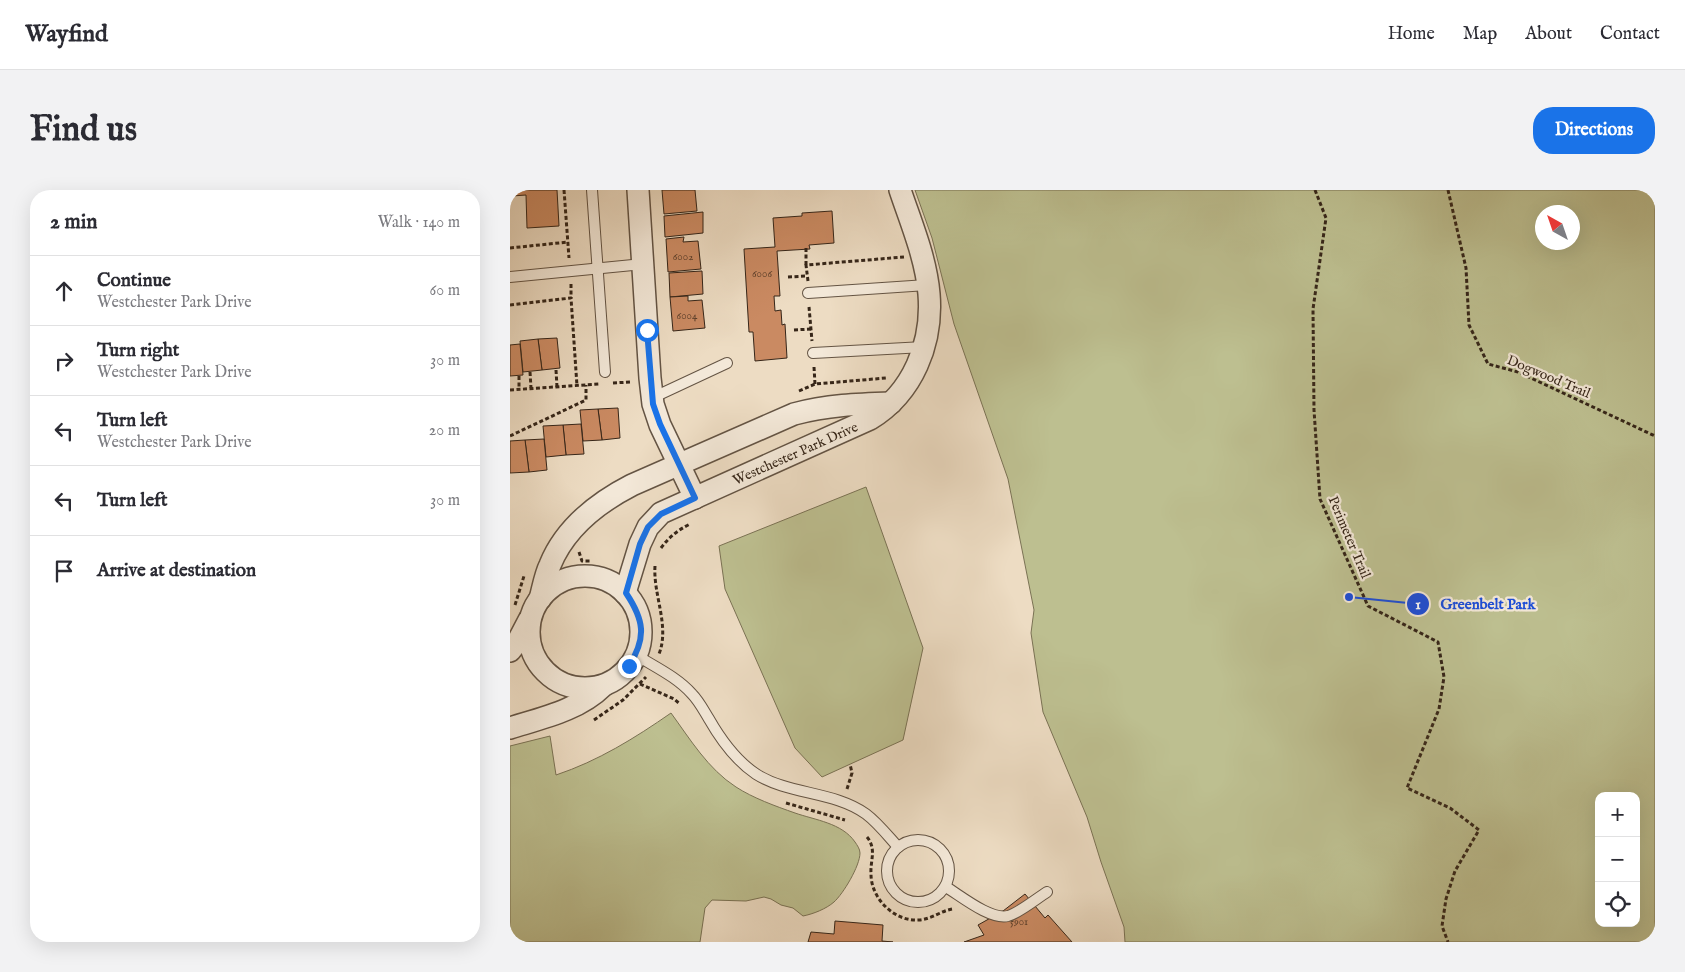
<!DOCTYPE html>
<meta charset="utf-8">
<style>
:root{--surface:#fff;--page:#f2f2f3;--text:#2b2b33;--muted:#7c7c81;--line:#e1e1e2;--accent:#1a73e8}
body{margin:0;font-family:"IM FELL English",serif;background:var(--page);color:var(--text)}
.controls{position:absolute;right:15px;bottom:15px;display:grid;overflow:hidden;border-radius:10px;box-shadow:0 5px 20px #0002}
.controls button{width:45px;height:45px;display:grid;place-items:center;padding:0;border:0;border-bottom:1px solid var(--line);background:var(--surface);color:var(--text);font:25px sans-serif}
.compass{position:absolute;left:1025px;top:15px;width:45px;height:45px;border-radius:50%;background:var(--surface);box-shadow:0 5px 20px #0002;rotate:320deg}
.stop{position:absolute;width:15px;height:15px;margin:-11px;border:4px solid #1a73e8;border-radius:50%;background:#fff}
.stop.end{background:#1a73e8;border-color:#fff;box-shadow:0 1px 5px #0008}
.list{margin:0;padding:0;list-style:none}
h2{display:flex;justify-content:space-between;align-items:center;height:65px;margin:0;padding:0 20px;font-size:21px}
h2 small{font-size:16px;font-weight:400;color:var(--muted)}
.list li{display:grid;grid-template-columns:32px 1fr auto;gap:15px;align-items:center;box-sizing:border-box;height:70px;padding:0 20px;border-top:1px solid var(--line)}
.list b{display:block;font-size:19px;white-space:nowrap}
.list p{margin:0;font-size:16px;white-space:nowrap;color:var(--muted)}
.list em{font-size:16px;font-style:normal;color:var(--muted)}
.icon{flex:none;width:28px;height:28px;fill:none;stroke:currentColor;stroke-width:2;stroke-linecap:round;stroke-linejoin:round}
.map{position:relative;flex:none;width:1145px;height:752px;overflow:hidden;border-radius:20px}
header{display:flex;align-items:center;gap:30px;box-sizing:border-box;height:70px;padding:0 25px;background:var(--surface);border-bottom:1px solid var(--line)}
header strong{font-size:24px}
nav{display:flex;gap:28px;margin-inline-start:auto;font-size:18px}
.intro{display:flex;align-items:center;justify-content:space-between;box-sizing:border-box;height:120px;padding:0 30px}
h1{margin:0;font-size:35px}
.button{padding:12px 22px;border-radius:20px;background:var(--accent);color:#fff;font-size:18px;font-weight:700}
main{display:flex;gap:30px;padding:0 30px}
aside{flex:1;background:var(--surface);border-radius:20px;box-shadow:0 5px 20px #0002}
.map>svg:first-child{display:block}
.green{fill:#bdbf90;stroke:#7a7254;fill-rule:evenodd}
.building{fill:#ca8a62;stroke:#362619}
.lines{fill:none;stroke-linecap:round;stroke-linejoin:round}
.lane-casing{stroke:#645444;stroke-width:12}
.street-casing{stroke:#645444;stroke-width:24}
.path{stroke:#362619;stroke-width:3;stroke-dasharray:4 2.5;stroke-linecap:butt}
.lane{stroke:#f3e8d8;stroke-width:10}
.street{stroke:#f3e8d8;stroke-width:21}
.route{stroke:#1a73e8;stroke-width:6}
.labels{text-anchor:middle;stroke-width:4.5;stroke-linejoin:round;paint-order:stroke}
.number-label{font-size:11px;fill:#5b3f2b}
.street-label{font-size:14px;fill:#362619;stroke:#f3e8d8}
.leader{fill:none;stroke:#1d4ed8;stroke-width:2}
.callout-dot{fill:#1d4ed8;stroke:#f3e8d8;stroke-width:2}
.mark-label{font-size:15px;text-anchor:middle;font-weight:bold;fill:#fff}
.callout-label{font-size:15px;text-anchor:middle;font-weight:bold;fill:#1d4ed8;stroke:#f3e8d8;stroke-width:4.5;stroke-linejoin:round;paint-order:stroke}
</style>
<header>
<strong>Wayfind</strong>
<nav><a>Home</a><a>Map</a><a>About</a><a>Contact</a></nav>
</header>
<div class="intro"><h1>Find us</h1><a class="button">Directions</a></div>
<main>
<aside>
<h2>2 min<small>Walk · 140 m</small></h2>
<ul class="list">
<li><svg class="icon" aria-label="ahead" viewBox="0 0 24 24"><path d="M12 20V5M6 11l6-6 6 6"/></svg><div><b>Continue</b><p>Westchester Park Drive</p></div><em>60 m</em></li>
<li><svg class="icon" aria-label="right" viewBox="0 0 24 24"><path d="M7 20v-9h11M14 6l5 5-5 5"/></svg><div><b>Turn right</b><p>Westchester Park Drive</p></div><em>30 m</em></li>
<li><svg class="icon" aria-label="left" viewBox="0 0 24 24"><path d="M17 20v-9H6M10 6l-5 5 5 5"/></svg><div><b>Turn left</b><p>Westchester Park Drive</p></div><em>20 m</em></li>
<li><svg class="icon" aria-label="left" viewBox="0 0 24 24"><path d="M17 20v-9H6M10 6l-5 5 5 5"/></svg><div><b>Turn left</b></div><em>30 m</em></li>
<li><svg class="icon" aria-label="arrive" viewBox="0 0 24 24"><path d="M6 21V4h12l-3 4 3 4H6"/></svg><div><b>Arrive at destination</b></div></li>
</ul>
</aside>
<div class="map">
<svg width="1145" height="752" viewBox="0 0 1145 752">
<rect width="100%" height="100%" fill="#eddcc3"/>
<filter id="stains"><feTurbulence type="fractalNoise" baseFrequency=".004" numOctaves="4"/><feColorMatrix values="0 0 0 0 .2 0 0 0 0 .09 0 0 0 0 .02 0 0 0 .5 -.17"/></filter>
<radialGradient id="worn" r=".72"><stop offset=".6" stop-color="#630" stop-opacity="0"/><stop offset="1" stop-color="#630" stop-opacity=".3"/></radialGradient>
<!-- green -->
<g class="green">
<path d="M405 0H1145V752H615L614 737 591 672 577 627 533 522 521 443 524 420 498 289 444 134 422 48ZM1062 22V52H1032V22ZM1089 606H1126V733H1089Z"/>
<polygon points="356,297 413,458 393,550 312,587 285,558 215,399 209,356"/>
<path d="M161 523C180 549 198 579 226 597 243 608 265 616 285 623 305 630 332 633 345 652 347 655 350 659 350 663 350 676 333 704 324 712 316 719 303 724 293 726L283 718 271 715 261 709 254 707 236 711 202 710 195 718 190 752H0V556L40 546 46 585C88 571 125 548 161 523Z"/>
</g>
<!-- building -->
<g class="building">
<polygon points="2,0 47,0 49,36 17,38 16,5 2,6"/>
<polygon points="152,0 185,0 187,21 154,24"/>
<polygon points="322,21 324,53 299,55 300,59 267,61 270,106 264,106 265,121 271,120 272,135 275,134 277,168 245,171 243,142 239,142 234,59 265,57 263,28 292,26 292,23"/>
<polygon points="193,22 193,43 155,47 154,26"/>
<polygon points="174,47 173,52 188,51 191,79 158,82 156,49"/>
<polygon points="192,81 193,104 160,107 159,83"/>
<polygon points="178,106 178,111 192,110 195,138 163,141 160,107"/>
<polygon points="47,148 50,178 32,180 28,149"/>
<polygon points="28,149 32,180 13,182 10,151"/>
<polygon points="10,154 13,185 0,186 0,155"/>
<polygon points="108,218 110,248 92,250 88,219"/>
<polygon points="88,219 92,250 73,251 70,220"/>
<polygon points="71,234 74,264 56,265 53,235"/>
<polygon points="53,235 56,265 36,267 33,236"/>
<polygon points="34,249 37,280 19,282 15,250"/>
<polygon points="15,250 19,282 0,283 0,251"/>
<polygon points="515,704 535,728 538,725 562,752 454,752 474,745 468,735 493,721"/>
<polygon points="325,731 373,735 372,751 383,752 298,752 301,742 324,744"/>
</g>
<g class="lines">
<!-- lane casing -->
<g class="lane-casing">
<g id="lane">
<polyline points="82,0 95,182"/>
<polyline points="0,87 133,74"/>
<polyline points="298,103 417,95"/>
<polyline points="303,163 414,157"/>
<polyline points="142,208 217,173"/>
<path d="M126 465C145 477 167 487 182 504 189 511 194 521 199 529 211 550 225 570 246 584 279 605 324 601 356 624 368 633 378 646 388 657"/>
<circle cx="408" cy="681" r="31"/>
<path d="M436 697C451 706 480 730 498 726 509 723 526 709 537 702"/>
</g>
</g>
<!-- street casing -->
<g class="street-casing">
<g id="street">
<polyline points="128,0 140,188 143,214 150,235 185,308"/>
<circle cx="75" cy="442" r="56"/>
<path d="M115 403 130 354 138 337 151 323 360 229C403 203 423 153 419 104 416 68 401 33 390 0"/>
<path d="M30 409C33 398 35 385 40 375 55 338 87 313 122 295L284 224C317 215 348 214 381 213"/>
<polyline points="0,461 8,451 19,430"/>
<path d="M0 538C32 528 69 520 93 496"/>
</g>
</g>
<!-- path -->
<g class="path">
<polyline points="54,0 59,68"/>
<polyline points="805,0 816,28 803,119 804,220 810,309 858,416 928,452 934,487 929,519 897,598 940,618 969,640 945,681 936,709 932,736 938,752"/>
<polyline points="938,0 956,78 959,135 978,174 1008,182 1145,246"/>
<polyline points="0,58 58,52"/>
<polyline points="296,58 296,75"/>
<polyline points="278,87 297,86"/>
<polyline points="298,91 296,75 394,67"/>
<polyline points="61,94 61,108"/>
<polyline points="0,115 61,108 67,196"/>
<polyline points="299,117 302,151"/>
<polyline points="284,140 301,139"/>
<polyline points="304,177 305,194"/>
<polyline points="46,180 47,197"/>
<polyline points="20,182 21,198"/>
<polyline points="9,186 9,199"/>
<polyline points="103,193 120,192 120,194"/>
<polyline points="0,200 89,194"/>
<polyline points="289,201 305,194 376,188"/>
<polyline points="0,246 76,210 76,195"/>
<path d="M151 358C159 347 168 340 180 334"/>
<polyline points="69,362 72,371 82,371"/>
<path d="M145 376C143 405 160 436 149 464"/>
<polyline points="5,415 14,386"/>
<polyline points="130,494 164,509 170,514"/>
<polyline points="84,530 113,510 136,487"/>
<polyline points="337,599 342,583 340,574"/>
<polyline points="276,613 335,630"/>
<path d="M357 647C367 659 360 671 361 684 361 709 385 732 409 730 422 729 431 721 442 719"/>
</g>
<!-- lane -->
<use href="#lane" class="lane"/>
<!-- street -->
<use href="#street" class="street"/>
</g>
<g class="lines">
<!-- route -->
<path class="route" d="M119 476C137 447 134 430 116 403L130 354 138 337 151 324 185 308 150 234 143 214 137 140"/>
</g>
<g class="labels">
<!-- number labels -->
<g class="number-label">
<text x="173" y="70">6002</text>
<text x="252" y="87">6006</text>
<text x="177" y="129">6004</text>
<text x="509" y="735">5901</text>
</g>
<!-- street labels -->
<g class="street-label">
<text transform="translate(1039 186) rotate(23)" y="5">Dogwood Trail</text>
<text transform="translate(285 263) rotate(-24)" y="5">Westchester Park Drive</text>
<text transform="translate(840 347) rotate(67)" y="5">Perimeter Trail</text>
</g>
</g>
<!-- callouts -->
<path class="leader" d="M839 407L908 414"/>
<g class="callout-dot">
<circle cx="839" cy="407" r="5"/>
<circle cx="908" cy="414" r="12"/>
</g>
<g class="mark-label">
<text x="908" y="419">1</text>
</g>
<g class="callout-label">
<text x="978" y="419">Greenbelt Park</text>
</g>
<rect width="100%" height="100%" filter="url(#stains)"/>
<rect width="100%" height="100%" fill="url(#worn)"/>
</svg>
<div class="controls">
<button>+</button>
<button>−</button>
<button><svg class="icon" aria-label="locate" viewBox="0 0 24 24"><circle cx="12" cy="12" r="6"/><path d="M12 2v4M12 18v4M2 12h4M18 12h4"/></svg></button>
</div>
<svg class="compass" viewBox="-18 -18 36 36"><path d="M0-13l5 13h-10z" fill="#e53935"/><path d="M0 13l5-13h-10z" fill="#7c7c81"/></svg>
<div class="stop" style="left:137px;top:140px"></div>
<div class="stop end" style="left:119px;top:476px"></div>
</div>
</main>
